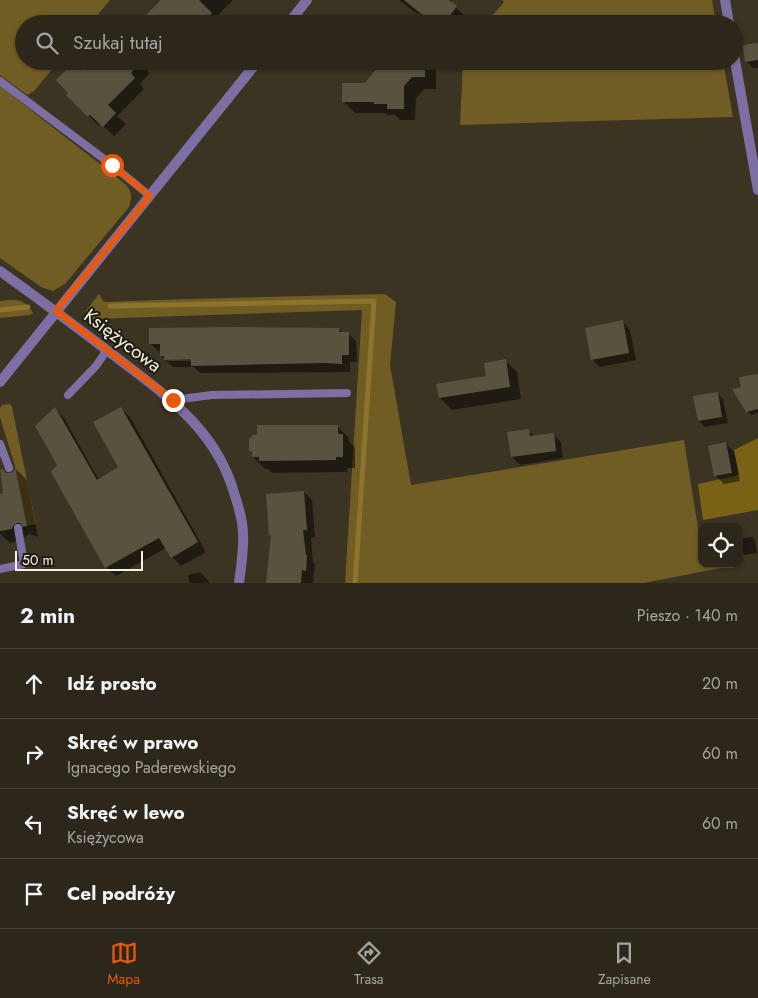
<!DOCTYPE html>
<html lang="pl">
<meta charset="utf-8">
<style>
:root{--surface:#2c271a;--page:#342f23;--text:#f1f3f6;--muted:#a6a5a2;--line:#484439;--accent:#ea580c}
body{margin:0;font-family:Jost,sans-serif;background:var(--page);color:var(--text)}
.controls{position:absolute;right:15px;bottom:15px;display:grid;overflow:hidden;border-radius:10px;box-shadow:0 1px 4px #0004}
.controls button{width:45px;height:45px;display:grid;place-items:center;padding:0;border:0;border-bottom:1px solid var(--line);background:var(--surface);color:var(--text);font:25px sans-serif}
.scale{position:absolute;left:15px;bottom:12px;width:128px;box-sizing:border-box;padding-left:5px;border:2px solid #f5f1e6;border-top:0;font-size:14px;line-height:18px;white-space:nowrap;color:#f5f1e6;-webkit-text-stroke:4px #1f1c14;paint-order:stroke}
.stop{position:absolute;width:15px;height:15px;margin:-11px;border:4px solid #ea580c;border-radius:50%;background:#fff}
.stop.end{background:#ea580c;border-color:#fff;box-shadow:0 1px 5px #0008}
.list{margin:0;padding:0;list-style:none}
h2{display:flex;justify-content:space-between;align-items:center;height:65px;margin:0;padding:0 20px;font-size:21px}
h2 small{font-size:16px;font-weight:400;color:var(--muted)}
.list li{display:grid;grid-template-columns:32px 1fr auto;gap:15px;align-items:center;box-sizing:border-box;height:70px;padding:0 20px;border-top:1px solid var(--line)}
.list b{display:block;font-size:19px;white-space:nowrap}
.list p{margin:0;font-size:16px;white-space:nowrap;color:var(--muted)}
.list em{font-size:16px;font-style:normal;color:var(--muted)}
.icon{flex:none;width:28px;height:28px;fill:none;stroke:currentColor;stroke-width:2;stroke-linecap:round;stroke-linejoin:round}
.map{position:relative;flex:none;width:758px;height:583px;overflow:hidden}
.search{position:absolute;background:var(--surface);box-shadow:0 1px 4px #0004;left:15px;right:15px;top:15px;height:55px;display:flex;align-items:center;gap:12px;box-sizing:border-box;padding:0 18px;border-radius:28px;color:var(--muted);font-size:19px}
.sheet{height:345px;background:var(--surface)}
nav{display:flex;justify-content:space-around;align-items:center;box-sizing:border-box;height:70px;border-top:1px solid var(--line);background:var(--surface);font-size:14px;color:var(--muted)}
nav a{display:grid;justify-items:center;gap:2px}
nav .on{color:var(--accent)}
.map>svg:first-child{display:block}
.green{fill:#705d23}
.forest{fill:#796215}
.shadow{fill:#0007;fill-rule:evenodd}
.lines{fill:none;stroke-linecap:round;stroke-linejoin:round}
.stream{stroke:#8c742c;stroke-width:5}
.building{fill:#59523f}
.service{stroke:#7d6fa3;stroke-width:8}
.minor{stroke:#7d6fa3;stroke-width:10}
.tertiary{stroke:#7d6fa3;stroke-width:10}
.route{stroke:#ea580c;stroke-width:6}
.labels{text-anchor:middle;stroke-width:4;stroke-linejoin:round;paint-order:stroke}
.street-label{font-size:19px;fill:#f5f1e6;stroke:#1f1c14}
</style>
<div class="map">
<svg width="758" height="583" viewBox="0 0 758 583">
<rect width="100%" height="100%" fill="#3b3422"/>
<!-- green -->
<g class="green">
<polygon points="0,0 110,0 90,24 24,24 24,61 59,61 34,91 27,95 0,75"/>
<polygon points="502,0 712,0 716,24 485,24 504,2"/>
<polygon points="463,61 723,61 733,117 460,125"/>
<path d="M0 86 114 175C127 186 135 188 129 207L65 284 53 291 41 287 0 258Z"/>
<polygon points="99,294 104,302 189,299 385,294 396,302 390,365 411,485 684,440 700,541 702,541 702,564 726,564 726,567 644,583 345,583 362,310 92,319 86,311"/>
<path d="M0 301C16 300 23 297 33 313L30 315 0 318Z"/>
<polygon points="10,404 12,407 36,524 27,526 15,466 0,417 0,408 2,405"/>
</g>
<!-- forest -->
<polygon class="forest" points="758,438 758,510 703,520 698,484 739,475 734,450"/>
<!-- shadow -->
<g class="shadow">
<polygon points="163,0 233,0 215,18 221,24 139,24"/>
<polygon points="399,0 452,0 450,2 468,19 465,24 433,24 418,13 417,14"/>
<polygon points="758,44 758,68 753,68 746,61"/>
<polygon points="92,61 156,61 147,70 150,73 140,84 144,89 117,116 126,124 114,136 101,124 98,125 78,105 81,73"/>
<polygon points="382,61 432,61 434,63 436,70 436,89 424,89 416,98 415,120 400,120 395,115 387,115 385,113 355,113 343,101 366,84 383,64"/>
<polygon points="623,322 630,330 636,360 600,367 592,359"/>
<path d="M339 330 343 333H348L356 341 357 362H350V372L200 373 194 367H173L161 356V351H158L150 343ZM167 358H197V361H167Z"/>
<polygon points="505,360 517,372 521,399 452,410 440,398 487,377"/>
<polygon points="758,375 758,413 751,415 747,411 743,388"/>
<polygon points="717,393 723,399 728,423 705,427 699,421 695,397"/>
<polygon points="120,408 130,417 206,552 181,566 172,557 166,548 116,576 106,567 59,465 55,409 64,418 99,480 120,467"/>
<polygon points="337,426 349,438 349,442 355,447 355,468 347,468 347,472 272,473 268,469 265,469 253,457 253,454 250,451"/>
<polygon points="528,430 535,437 553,434 561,442 563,458 520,465 512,457"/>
<polygon points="726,444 734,452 740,481 724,484 716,476"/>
<polygon points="16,469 27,480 38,537 29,534 24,538 24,540 10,543 0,534 0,496 4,495 0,471 3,470 7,474 15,472"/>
<polygon points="304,492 312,500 315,537 311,538 313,563 315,564 313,583 267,583 272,537 270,535"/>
<polygon points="752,537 755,540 757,553 745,555 741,551 739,539"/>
<polygon points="200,572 208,580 209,583 190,583 188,575"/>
</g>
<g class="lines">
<!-- stream -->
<g class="stream">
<polyline points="110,306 374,301 355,583"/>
<polyline points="0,310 28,307"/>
</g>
</g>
<!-- building -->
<g class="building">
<polygon points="161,0 199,0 212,13 203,22 190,22 184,16 169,15 160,24 137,24"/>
<polygon points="404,0 449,0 457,6 444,24 434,24"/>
<polygon points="758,43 758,60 745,62 743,45"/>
<polygon points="91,61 142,61 131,73 135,78 108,105 116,113 103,127 90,115 87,116 66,95 68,93 56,80 73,63 81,71"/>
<polygon points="383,61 425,61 425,77 412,77 404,86 404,109 387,109 387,104 374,104 374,102 342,102 342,83 365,83"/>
<polygon points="623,320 629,353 591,360 585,328"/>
<polygon points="235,327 339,328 339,332 349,332 349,355 342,355 342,364 324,363 191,366 191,359 164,360 164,356 160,356 160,344 149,344 149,328"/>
<polygon points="506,359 510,387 439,398 436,384 486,376 484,363"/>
<polygon points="758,374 758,409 746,412 732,389 741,387 739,377"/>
<polygon points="718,392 722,417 698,421 693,396"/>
<polygon points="55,407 97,480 118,467 93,422 121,407 198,542 171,558 159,538 105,568 51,472 57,465 35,426"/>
<polygon points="257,425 338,425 338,434 343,434 343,457 336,457 336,460 259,461 259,457 252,457 252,452 249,451 249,438 251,438 252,435 257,435"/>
<polygon points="529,429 530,436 554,433 556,451 511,457 507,432"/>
<polygon points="726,442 732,473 714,476 708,446"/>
<polygon points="15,466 27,526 23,527 20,523 17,523 13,526 12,529 0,531 0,494 3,494 0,470 3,469 6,473 10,473 14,471"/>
<polygon points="304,491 307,530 303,530 306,555 307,555 306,571 302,570 301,583 266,583 271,535 269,536 266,494"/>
</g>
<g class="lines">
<!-- service -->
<g class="service">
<polyline points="0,81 112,165 150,196"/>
<polyline points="68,395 96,366 107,350"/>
<polyline points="173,400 212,395 347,393"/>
<polyline points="0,444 9,468"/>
<polyline points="0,569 24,564 18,528"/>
</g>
<!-- minor -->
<g class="minor">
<polyline points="725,0 729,24"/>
<polyline points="734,55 758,190"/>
<path d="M0 271C39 299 78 328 116 357 168 397 217 430 235 496 239 508 243 521 243 534 244 550 241 567 239 583"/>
</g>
<!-- tertiary -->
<g class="tertiary">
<polyline points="288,24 307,0"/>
<polyline points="0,382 258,61"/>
</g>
</g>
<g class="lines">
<!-- route -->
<polyline class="route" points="112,165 150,196 56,311 173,400"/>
</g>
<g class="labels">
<!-- street labels -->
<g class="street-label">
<text transform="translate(123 340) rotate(37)" y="7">Księżycowa</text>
</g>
</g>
</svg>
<div class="controls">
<button><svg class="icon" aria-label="locate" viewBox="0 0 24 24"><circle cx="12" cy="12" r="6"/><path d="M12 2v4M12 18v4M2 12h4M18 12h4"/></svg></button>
</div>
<div class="scale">50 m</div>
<div class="stop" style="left:112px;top:165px"></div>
<div class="stop end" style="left:173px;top:400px"></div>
<div class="search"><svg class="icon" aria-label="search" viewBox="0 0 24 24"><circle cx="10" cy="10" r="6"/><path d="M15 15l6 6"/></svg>Szukaj tutaj</div>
</div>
<section class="sheet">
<h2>2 min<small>Pieszo · 140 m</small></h2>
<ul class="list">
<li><svg class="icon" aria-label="ahead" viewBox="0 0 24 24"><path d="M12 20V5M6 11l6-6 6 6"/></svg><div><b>Idź prosto</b></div><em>20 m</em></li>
<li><svg class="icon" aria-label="right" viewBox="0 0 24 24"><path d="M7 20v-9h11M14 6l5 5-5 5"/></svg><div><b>Skręć w prawo</b><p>Ignacego Paderewskiego</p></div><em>60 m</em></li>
<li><svg class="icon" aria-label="left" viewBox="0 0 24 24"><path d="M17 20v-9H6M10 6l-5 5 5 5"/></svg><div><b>Skręć w lewo</b><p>Księżycowa</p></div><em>60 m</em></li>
<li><svg class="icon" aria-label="arrive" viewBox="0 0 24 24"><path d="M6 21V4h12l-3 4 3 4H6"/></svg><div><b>Cel podróży</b></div></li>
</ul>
</section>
<nav>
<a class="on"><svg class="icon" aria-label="map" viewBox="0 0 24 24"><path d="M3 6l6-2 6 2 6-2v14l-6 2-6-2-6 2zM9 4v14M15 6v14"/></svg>Mapa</a>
<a><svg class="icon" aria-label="directions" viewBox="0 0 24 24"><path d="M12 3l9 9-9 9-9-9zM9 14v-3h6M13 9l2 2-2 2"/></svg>Trasa</a>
<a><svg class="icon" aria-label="saved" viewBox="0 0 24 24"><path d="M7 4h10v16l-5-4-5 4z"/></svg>Zapisane</a>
</nav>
